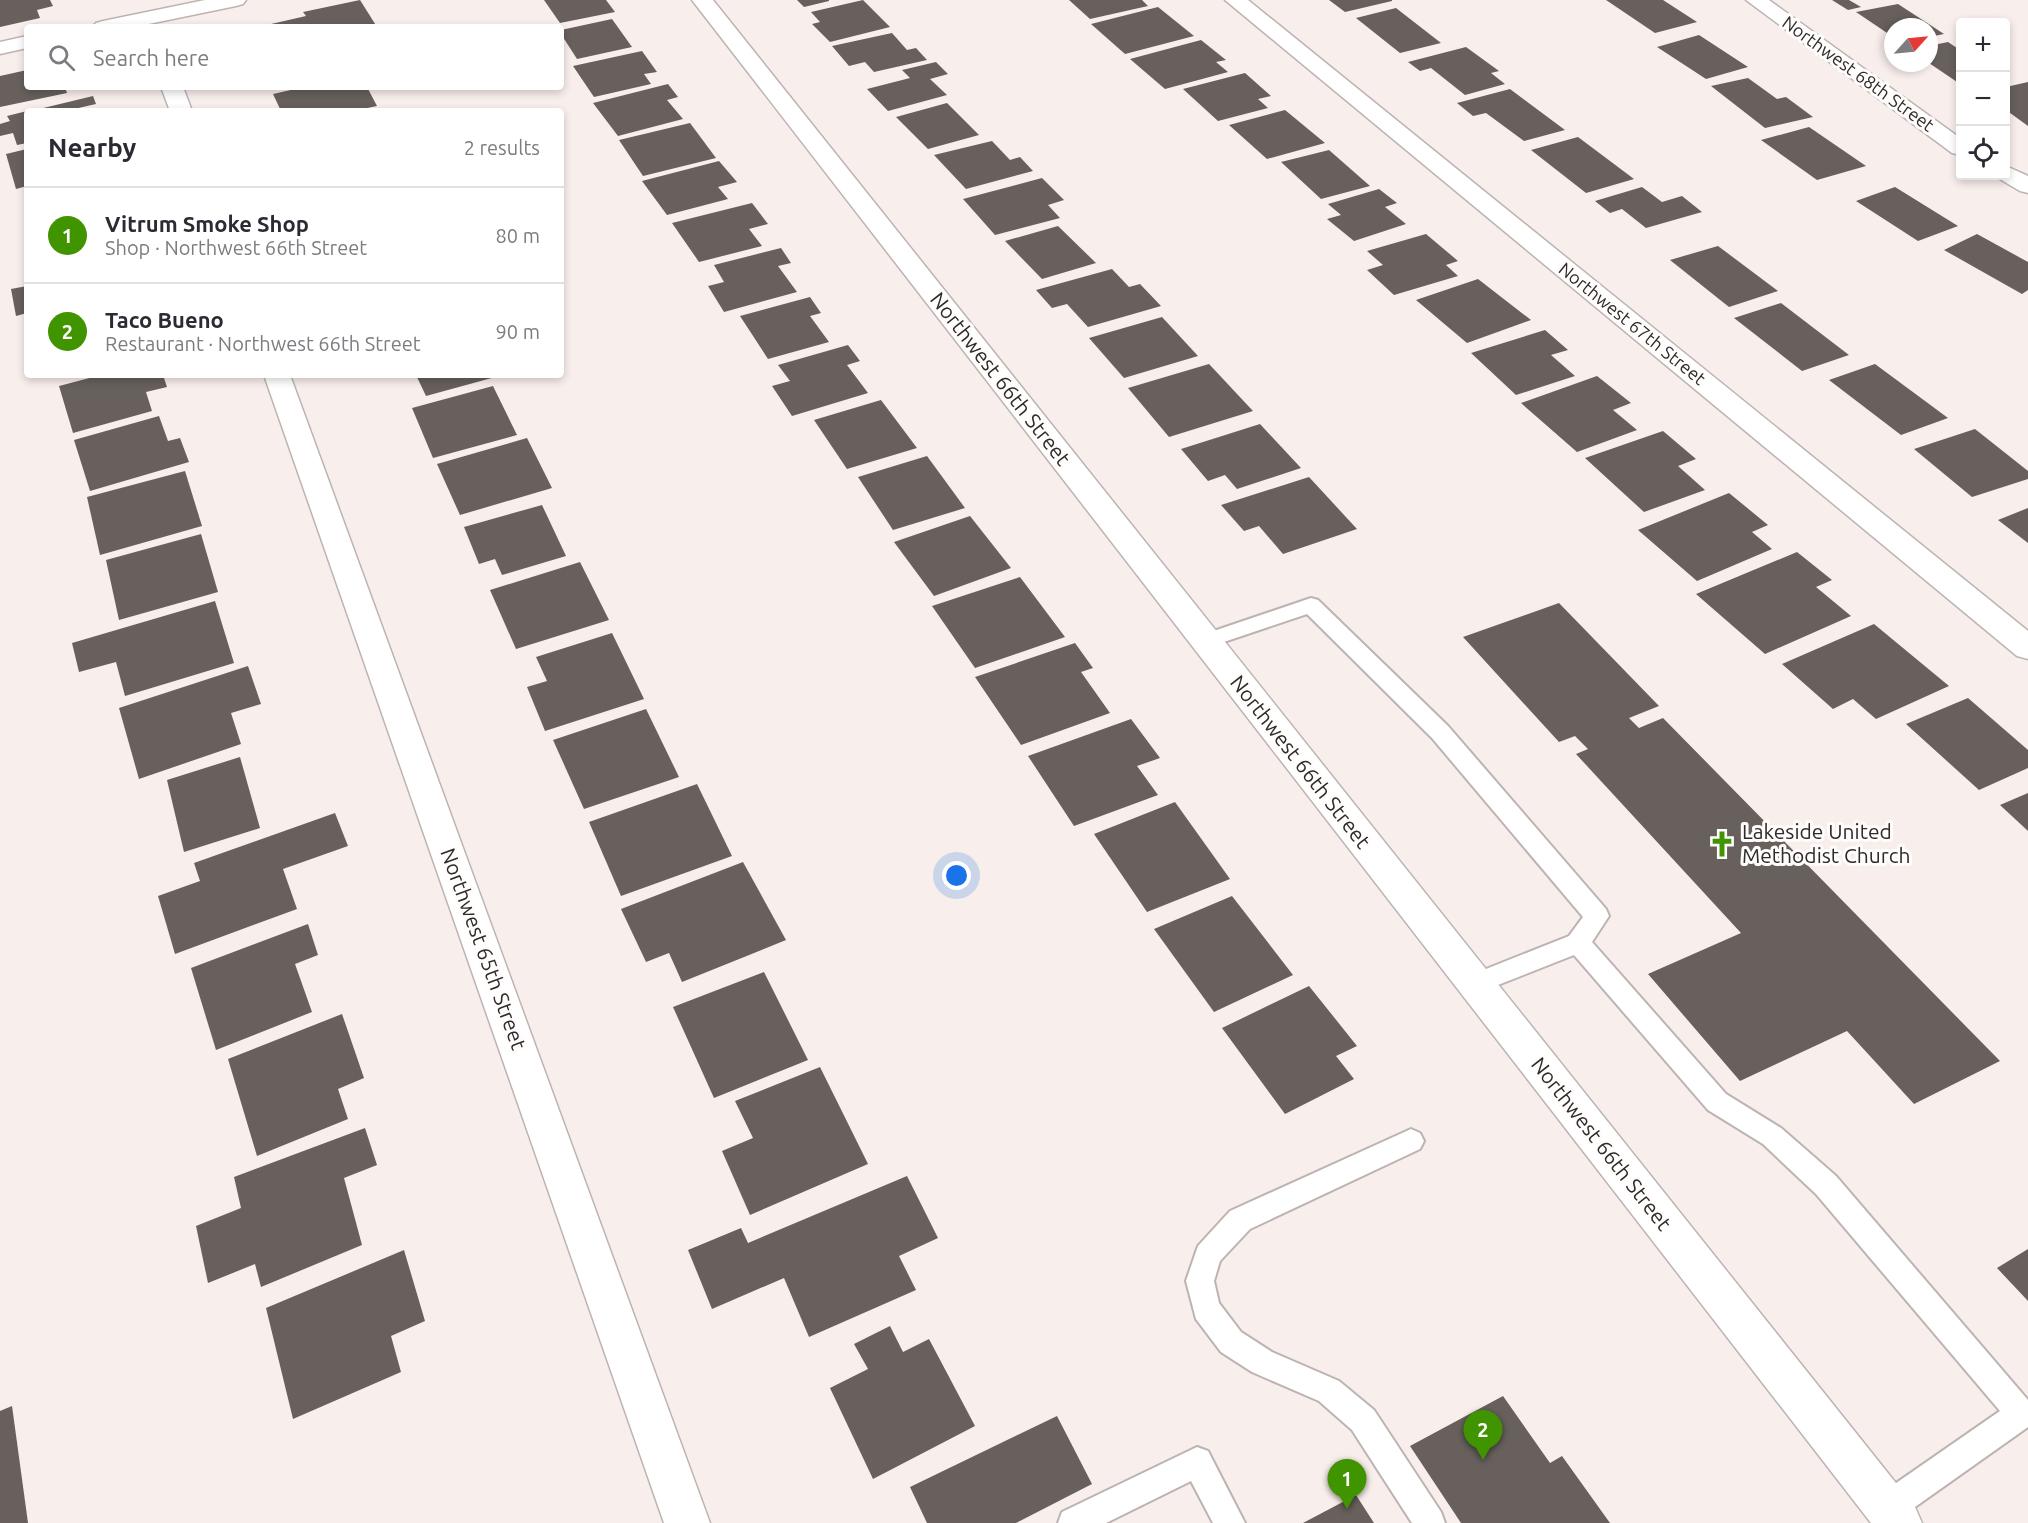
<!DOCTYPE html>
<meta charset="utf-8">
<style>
:root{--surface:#fff;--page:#f2f2f3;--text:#2b2b33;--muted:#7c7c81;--line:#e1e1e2;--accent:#409400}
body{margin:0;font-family:Ubuntu,sans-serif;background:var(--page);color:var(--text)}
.controls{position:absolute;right:18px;top:18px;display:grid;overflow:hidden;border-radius:6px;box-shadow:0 3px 9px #0003}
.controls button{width:54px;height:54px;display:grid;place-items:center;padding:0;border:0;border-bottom:2px solid var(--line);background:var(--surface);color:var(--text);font:30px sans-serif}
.compass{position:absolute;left:1884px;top:18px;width:54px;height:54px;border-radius:50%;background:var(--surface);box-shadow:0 3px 9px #0003;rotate:63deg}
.you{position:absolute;left:957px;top:876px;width:21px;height:21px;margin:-15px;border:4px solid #fff;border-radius:50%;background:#1a73e8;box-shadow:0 0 0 9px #1a73e833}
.badge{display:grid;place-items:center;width:39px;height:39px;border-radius:50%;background:var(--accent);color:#fff;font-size:20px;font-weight:700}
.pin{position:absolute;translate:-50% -50px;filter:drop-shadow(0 2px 3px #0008)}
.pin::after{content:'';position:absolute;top:32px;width:21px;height:18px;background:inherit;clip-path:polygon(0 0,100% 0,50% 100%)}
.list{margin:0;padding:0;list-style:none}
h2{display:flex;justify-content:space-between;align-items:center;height:78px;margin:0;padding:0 24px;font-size:26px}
h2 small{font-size:20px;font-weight:400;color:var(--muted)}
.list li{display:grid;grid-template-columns:39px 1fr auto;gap:18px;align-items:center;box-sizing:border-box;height:96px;padding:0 24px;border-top:2px solid var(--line)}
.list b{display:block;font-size:22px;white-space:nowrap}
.list p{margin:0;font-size:20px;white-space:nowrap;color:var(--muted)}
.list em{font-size:20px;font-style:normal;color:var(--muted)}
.icon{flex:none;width:33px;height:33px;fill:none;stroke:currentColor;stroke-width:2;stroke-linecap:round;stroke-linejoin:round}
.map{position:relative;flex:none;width:2028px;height:1523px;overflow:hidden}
.search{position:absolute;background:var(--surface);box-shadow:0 3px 9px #0003;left:24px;top:24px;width:540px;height:66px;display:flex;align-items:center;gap:15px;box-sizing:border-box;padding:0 21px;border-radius:6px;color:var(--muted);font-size:22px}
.panel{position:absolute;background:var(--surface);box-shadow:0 3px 9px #0003;left:24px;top:108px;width:540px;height:270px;border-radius:6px}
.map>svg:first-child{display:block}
.building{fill:#67605c}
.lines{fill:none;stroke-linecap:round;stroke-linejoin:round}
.service-casing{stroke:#bdb4b2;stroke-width:4}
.minor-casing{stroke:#bdb4b2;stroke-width:3}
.service{fill:#fff;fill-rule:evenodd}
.minor{fill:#fff;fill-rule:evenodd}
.labels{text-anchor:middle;stroke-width:6;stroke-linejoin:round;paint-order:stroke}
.far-street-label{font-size:18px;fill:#2e2a29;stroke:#fffdfc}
.street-label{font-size:21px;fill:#2e2a29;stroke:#fffdfc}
.poi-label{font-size:21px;fill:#2e2a29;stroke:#fffdfc;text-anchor:start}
</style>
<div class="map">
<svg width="2028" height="1523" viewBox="0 0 2028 1523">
<rect width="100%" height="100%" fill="#f8eeeb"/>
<!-- building -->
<g class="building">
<polygon points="0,0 50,0 53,6 37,10 40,18 0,27"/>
<polygon points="360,0 377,27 258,27 306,16 303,12"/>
<polygon points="544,0 606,0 615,12 560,23"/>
<polygon points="797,0 829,0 829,1 804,7"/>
<polygon points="863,0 890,27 830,42 812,24 820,22 811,12"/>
<polygon points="1069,0 1142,0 1148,6 1090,19"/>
<polygon points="1329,0 1392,0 1392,1 1345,12"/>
<polygon points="1606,0 1663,0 1697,22 1655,33"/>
<polygon points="1832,0 1849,0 1861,7 1848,10"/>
<polygon points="1898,4 1944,34 1929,37 1929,27 1893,27 1893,37 1856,12"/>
<polygon points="1158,7 1194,36 1125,54 1091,24"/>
<polygon points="1396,8 1441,43 1400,53 1356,18"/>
<polygon points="612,19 632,47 577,59 561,34 561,30"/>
<polygon points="892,33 907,50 916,48 927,60 874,72 865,62 849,66 832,46"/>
<polygon points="1699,35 1748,67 1706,79 1657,47"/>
<polygon points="1201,40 1226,60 1216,62 1228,72 1165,89 1130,59"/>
<polygon points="1948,42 1960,50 1960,84 1929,63 1929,46"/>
<polygon points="1466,47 1499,71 1491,73 1505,84 1465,95 1431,68 1420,71 1408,62"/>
<polygon points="642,51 657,72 644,74 651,84 594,97 573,66"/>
<polygon points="936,62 948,74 930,79 947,95 888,111 867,89 910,78 902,70"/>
<polygon points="27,70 27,87 65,87 67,93 0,107 0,76"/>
<polygon points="1245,73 1271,96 1258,99 1268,108 1218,121 1183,89"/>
<polygon points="1748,78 1777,99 1786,97 1813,117 1765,128 1711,86"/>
<polygon points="2028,82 2028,126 2006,110 2006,87"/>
<polygon points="668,84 678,97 667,100 683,119 618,136 593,103"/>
<polygon points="304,87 367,87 377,106 353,111 322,111 321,108 308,111 281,111 273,94"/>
<polygon points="1510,89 1565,130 1524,141 1486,113 1473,116 1457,103"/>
<polygon points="93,96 96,104 65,111 31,111"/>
<polygon points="947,103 979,135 928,149 896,117"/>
<polygon points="1285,110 1325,143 1267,159 1229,125"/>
<polygon points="27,111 27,143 17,145 13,133 0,136 0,124 10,121 7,116"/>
<polygon points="690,123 716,158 643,176 619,140"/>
<polygon points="1809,127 1866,166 1817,180 1761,140"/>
<polygon points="1578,137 1634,179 1586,193 1531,150"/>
<polygon points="992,141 1010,160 1020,157 1033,171 966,189 934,155"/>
<polygon points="27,149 27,186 16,189 6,154"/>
<polygon points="1329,150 1370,186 1321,199 1281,162"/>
<polygon points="719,161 737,182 718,187 728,199 667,215 642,181"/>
<polygon points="1042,178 1064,200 1048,205 1060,218 995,235 963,199"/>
<polygon points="1642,187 1662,202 1682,196 1702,212 1646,228 1622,209 1610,213 1595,201"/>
<polygon points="1895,187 1958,226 1918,241 1856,201"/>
<polygon points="1379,189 1397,203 1385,207 1406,224 1354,241 1327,219 1341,215 1328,204"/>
<polygon points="752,203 768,224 749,229 762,246 699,262 672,223"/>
<polygon points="1058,226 1096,263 1042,279 1005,241"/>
<polygon points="1426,234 1458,261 1446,265 1458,276 1394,295 1367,270 1383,265 1367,251"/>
<polygon points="1977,234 2028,262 2028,290 2022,294 1944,250"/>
<polygon points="1718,246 1778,291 1729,307 1670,260"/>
<polygon points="781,248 791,263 778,266 797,292 724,312 708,286 724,282 714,265"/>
<polygon points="1112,269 1129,287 1140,284 1161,306 1088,327 1067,304 1052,308 1036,290"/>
<polygon points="1478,279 1531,320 1467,343 1416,300"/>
<polygon points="27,286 27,313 16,316 11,289"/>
<polygon points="810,297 821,313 810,316 829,342 768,359 740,316"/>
<polygon points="1781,303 1849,355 1802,371 1734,318"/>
<polygon points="1162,317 1198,356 1124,378 1089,338"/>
<polygon points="1545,330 1568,350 1551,355 1575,376 1516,395 1471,353"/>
<polygon points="848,345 860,361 847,365 868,393 792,416 772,386 790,381 778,365"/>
<polygon points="1209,364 1253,411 1169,437 1128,388"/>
<polygon points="1875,364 1948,418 1901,435 1829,380"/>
<polygon points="101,375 163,375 167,387 146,392 152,411 73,433 59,386"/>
<polygon points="416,375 499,375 499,376 426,396"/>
<polygon points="1597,376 1631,403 1613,410 1637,430 1577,452 1521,403"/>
<polygon points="493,386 517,435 433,458 412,408"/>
<polygon points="881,400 917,448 847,469 814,420"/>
<polygon points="159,416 168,441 180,438 189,462 90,491 74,440"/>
<polygon points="1260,424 1301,468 1237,489 1225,475 1208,481 1181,449"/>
<polygon points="1975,429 2028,471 2028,479 1972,497 1914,449"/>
<polygon points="1663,431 1696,459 1678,466 1705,490 1644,512 1585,458"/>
<polygon points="527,438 552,488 460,515 437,464"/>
<polygon points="927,456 965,508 893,530 858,477"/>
<polygon points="185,471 202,526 100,555 87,497"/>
<polygon points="1309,477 1357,529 1283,554 1259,526 1244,531 1221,505"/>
<polygon points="1729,493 1768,525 1752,532 1772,549 1697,581 1638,530"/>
<polygon points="542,505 566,556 502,575 495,559 479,564 464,527"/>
<polygon points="2028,508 2028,543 1998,520"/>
<polygon points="970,516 1011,568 934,596 894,542"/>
<polygon points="201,534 218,592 119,620 106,560"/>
<polygon points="1797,552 1832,580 1816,587 1851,616 1765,654 1696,594"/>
<polygon points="580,562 609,620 516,649 490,590"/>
<polygon points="1020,577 1065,637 975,668 932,606"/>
<polygon points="215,601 234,663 125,696 116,662 79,672 72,643"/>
<polygon points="1559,603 1659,706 1629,718 1639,728 1663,718 2000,1061 1914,1104 1847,1031 1740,1081 1648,974 1741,933 1576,754 1588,749 1575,736 1559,742 1463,637"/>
<polygon points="1874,624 1949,686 1876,719 1853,699 1833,709 1782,664"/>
<polygon points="612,633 644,699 545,731 527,687 547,681 536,657"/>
<polygon points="1075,643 1093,668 1081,672 1110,713 1021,745 975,677"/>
<polygon points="248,666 261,704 231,713 241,744 139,779 119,708"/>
<polygon points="1968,698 2028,750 2028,768 1979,790 1906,724"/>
<polygon points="646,709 679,777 584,809 553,740"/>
<polygon points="1131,719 1160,758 1137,766 1158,795 1074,826 1028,756"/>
<polygon points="240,757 260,828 184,852 167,780"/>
<polygon points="697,784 732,856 621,896 589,822"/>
<polygon points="2028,793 2028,831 2000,805"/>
<polygon points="1175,802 1230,879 1147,912 1094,834"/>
<polygon points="335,813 348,846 283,869 297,909 175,954 158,896 200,881 194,863"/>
<polygon points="743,862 786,940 682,982 669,953 646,962 621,909"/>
<polygon points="1232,896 1293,975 1214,1012 1154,929"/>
<polygon points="308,924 318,955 295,964 312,1012 216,1050 191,968"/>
<polygon points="764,972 808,1060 714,1098 673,1007"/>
<polygon points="1309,986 1357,1046 1336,1056 1354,1079 1285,1114 1222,1028"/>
<polygon points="342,1014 364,1078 338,1089 348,1119 257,1156 228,1059"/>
<polygon points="820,1067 868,1164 750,1215 722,1151 753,1138 735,1101"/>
<polygon points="365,1128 377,1165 344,1178 362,1245 261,1287 255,1264 208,1283 196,1226 241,1208 234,1177"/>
<polygon points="907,1176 938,1238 899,1256 916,1290 809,1337 784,1278 712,1309 688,1250 741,1228 748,1243"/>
<polygon points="2028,1249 2028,1301 1997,1268"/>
<polygon points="404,1250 425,1321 391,1336 401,1372 293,1419 266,1308"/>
<polygon points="890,1326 903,1352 929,1339 975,1426 873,1479 830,1388 868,1369 854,1344"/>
<polygon points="1503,1396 1550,1463 1562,1456 1610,1523 1461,1523 1410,1446"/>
<polygon points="12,1406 28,1523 0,1523 0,1411"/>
<polygon points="1057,1416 1092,1484 1016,1523 927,1523 910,1487"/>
<polygon points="1356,1495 1374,1523 1303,1523"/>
</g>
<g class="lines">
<!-- service casing -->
<g class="service-casing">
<g id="service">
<polygon points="1311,598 1318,600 1448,726 1606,909 1609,916 1592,942 1726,1094 1781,1128 1836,1176 2028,1400 2028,1427 1898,1519 1888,1523 1876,1519 1872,1508 1876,1497 2000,1411 1816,1194 1763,1144 1708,1110 1574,955 1475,994 1466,991 1463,984 1466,977 1569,936 1583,917 1432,738 1307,614 1206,648 1199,646 1195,641 1199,636"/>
<polygon points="1411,1129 1420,1133 1424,1141 1420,1149 1250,1229 1220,1261 1214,1281 1219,1303 1241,1332 1272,1352 1339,1381 1374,1410 1441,1512 1445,1523 1412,1523 1352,1430 1319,1401 1252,1372 1221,1352 1196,1319 1186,1281 1198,1246 1230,1211"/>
<polygon points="1197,1447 1208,1451 1245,1523 1213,1523 1191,1481 1106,1523 1058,1523 1062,1512"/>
</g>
</g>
<!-- minor casing -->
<g class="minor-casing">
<g id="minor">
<polygon points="205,0 246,0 243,4 236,6 134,27 92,27 96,23 103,21"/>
<polygon points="692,0 713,0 1915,1507 1922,1523 1871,1523"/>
<polygon points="1225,0 1248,0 2028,631 2028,659 2017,656"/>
<polygon points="1746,0 1769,0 1960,138 1960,155 1952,153"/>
<polygon points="27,36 27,48 0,54 0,42"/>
<polygon points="161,87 183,87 192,111 170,111"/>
<polygon points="2006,166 2028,176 2028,193 2020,191 1998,178 1996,176 2006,176"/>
<polygon points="264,375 290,375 710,1523 664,1523"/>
</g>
</g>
<!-- service -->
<use href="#service" class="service"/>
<!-- minor -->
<use href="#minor" class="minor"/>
</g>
<!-- icons -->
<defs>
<g id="church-bare" transform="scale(2.07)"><path d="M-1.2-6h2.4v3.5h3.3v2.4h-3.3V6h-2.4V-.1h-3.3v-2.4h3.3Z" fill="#409400" stroke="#fffdfc" stroke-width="2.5" paint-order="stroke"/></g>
</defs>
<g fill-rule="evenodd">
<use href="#church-bare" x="1722" y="844"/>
</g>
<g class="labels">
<!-- far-street labels -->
<g class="far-street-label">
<text transform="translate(1858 74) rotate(36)" y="6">Northwest 68th Street</text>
<text transform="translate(1632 324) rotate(39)" y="6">Northwest 67th Street</text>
</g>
<!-- street labels -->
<g class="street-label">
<text transform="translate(1000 379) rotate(52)" y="7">Northwest 66th Street</text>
<text transform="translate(1300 762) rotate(52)" y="7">Northwest 66th Street</text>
<text transform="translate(483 949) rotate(70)" y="7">Northwest 65th Street</text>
<text transform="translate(1601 1144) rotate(52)" y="7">Northwest 66th Street</text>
</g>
<!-- poi labels -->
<g class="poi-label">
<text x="1742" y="839">Lakeside United<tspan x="1742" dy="24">Methodist Church</tspan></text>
</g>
</g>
</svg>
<div class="controls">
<button>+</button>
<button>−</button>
<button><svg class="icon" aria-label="locate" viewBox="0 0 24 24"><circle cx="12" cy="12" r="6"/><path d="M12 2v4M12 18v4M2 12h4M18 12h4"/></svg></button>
</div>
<svg class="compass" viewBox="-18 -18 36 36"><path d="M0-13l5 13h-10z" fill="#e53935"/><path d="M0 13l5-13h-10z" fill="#7c7c81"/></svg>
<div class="you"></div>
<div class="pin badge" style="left:1347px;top:1509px">1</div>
<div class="pin badge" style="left:1483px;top:1460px">2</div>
<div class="search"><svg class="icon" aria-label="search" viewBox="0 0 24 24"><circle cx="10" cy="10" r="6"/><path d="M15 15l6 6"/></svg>Search here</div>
<section class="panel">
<h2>Nearby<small>2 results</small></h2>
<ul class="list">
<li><span class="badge">1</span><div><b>Vitrum Smoke Shop</b><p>Shop · Northwest 66th Street</p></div><em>80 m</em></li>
<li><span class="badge">2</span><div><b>Taco Bueno</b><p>Restaurant · Northwest 66th Street</p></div><em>90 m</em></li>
</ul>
</section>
</div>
